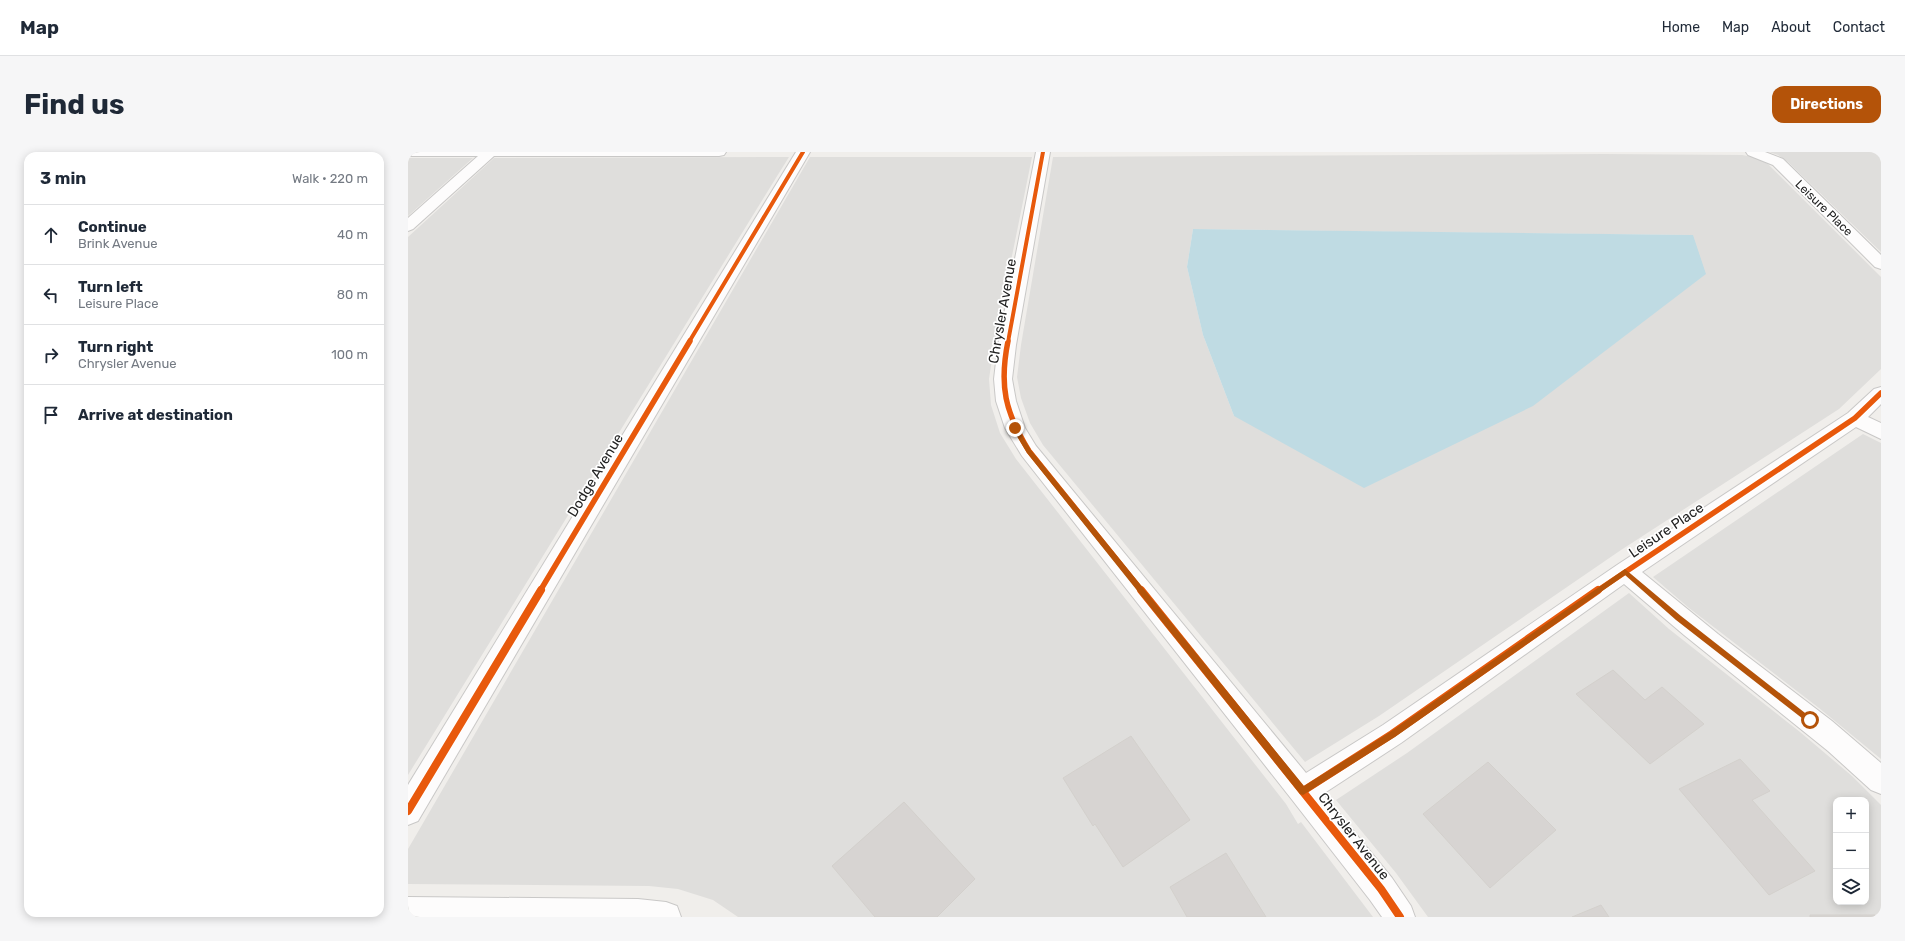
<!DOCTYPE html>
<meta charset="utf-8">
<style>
:root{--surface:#fff;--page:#f6f6f7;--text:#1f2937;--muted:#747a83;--line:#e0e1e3;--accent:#b45309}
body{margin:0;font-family:Rubik,sans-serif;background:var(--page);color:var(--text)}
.controls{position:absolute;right:12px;bottom:12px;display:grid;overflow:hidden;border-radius:8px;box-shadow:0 2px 10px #0003}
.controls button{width:36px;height:36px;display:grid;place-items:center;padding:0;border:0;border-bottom:1px solid var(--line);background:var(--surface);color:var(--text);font:20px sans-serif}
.stop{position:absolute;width:12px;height:12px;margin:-9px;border:3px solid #b45309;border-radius:50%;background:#fff}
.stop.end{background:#b45309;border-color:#fff;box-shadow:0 1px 4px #0008}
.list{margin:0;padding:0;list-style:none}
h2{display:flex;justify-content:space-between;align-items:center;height:52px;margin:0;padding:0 16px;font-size:17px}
h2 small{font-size:13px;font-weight:400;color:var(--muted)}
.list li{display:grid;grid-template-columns:26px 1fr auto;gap:12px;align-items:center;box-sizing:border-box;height:60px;padding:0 16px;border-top:1px solid var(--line)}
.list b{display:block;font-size:15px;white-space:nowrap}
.list p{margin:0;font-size:13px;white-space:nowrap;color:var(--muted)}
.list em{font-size:13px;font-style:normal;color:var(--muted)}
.icon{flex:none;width:22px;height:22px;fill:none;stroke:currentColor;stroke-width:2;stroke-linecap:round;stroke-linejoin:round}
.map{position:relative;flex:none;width:1473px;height:765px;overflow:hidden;border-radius:12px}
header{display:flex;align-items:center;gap:24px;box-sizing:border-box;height:56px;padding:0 20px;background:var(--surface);border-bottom:1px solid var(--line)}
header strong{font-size:19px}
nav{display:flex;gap:22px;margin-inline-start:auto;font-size:14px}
.intro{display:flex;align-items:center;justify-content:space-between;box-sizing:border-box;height:96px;padding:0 24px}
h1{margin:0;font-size:28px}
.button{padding:10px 18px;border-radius:12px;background:var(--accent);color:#fff;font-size:14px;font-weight:700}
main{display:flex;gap:24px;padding:0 24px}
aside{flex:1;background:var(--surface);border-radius:12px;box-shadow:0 2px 10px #0003}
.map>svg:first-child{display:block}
.residential{fill:#dfdedc;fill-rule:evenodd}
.water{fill:#bfdbe3}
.building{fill:#d7d4d2;stroke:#d3d0cc}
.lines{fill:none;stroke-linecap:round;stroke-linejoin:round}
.minor-casing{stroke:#c9c8c7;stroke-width:2}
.minor{fill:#fdfcfc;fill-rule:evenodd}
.cycleway-far2-casing{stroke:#fff;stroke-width:6}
.cycleway-far1-casing{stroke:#fff;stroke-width:8}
.cycleway-casing{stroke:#fff;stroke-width:10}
.cycleway-far2{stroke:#e8590c;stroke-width:4}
.cycleway-far1{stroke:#e8590c;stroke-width:5.5}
.cycleway{stroke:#e8590c;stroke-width:8}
.route{fill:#b45309}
.labels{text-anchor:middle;stroke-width:3.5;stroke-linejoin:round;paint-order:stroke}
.far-street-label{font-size:12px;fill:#222;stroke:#fff}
.street-label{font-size:14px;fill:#222;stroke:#fff}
</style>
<header>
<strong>Map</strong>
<nav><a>Home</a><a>Map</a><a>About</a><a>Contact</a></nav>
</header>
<div class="intro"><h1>Find us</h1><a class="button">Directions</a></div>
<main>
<aside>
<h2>3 min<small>Walk · 220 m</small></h2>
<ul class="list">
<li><svg class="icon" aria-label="ahead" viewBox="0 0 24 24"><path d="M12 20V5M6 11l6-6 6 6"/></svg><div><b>Continue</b><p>Brink Avenue</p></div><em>40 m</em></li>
<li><svg class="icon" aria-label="left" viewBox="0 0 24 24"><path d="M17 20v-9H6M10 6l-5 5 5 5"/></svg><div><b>Turn left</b><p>Leisure Place</p></div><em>80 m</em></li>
<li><svg class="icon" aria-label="right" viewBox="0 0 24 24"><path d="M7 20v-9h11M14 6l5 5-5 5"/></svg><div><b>Turn right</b><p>Chrysler Avenue</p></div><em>100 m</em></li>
<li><svg class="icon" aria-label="arrive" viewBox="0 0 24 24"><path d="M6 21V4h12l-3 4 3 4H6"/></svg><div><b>Arrive at destination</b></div></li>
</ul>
</aside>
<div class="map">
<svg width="1473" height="765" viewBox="0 0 1473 765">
<rect width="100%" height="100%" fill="#f0eeeb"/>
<!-- residential -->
<g class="residential">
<polygon points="1361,0 1473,0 1473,100 1380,10 1370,3"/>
<path d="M1196 2 1334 3 1346 5 1360 12 1473 125V217L1431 257 1213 398 971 564 897 610 635 293 622 271 613 246 609 225 613 193 645 5ZM785 77 999 80 1285 83 826 264 795 183 779 115Z"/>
<polygon points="381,5 371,21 0,623 0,85 86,6"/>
<polygon points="402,5 624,5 586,193 581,227 583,253 592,281 608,307 878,652 890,672 893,670 965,765 330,765 305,748 270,737 241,734 0,732 0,697"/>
<polygon points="0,6 65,6 0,64"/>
<polygon points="1455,282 1473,291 1473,607 1411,556 1281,456 1245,425"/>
<path d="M1221 441 1261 477 1392 580 1444 624 1473 653V765H1020L988 721 928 648 999 601ZM1428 648H1458V750H1428Z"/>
</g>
<!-- water -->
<polygon class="water" points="785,77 1285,83 1298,122 1125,254 956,336 826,264 795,183 779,115"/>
<!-- building -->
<g class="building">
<polygon points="1205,518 1237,548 1254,535 1296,572 1242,612 1168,542"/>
<polygon points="723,584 782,668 715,715 687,672 685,674 655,626"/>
<polygon points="1332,607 1362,639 1344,648 1407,719 1361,743 1271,637"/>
<polygon points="1080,610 1148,678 1082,736 1015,662"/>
<polygon points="496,650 567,727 529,765 467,765 424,714"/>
<polygon points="818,701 858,765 779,765 762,735"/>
<polygon points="1193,753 1201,765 1164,765"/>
<polygon points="1402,763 1467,763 1468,765 1402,765"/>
</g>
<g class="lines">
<!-- minor casing -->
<g class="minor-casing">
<g id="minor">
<polygon points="0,0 318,0 316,3 311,4 86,4 5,77 0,79 0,66 70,4 0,4"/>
<polygon points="388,0 402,0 10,669 0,673 0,633"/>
<polygon points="628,0 642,0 608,193 604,227 608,249 617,276 628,294 898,621 975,573 1209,413 1440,261 1466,237 1473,235 1473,252 1460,265 1473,271 1473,287 1448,275 1234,420 1310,482 1424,569 1473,611 1473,642 1463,638 1420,599 1276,483 1216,432 993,591 915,642 984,726 1003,754 1007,765 974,765 962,748 885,649 614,304 597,276 588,249 586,227 590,193"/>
<polygon points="1338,0 1357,0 1375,7 1473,103 1473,117 1467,115 1365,13 1340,3"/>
<polygon points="0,745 230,747 258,750 269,754 273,765 0,765"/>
</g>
</g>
<!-- minor -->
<use href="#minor" class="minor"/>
<!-- cycleway-far2 casing -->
<g class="cycleway-far2-casing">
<g id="cycleway-far2">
<polyline points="281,190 395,0"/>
<polyline points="600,190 635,0"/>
</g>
</g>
<!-- cycleway-far1 casing -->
<g class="cycleway-far1-casing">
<g id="cycleway-far1">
<path d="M600 189C591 234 597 260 621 299L734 439"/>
<polyline points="132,439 282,189"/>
<polyline points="1189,439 1447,266 1473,241"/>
</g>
</g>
<!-- cycleway casing -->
<g class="cycleway-casing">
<g id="cycleway">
<polyline points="733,438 973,737 992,765"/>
<polyline points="895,639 984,582 1190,438"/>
<polyline points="0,659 133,438"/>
</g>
</g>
<!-- cycleway-far2 -->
<use href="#cycleway-far2" class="cycleway-far2"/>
<!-- cycleway-far1 -->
<use href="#cycleway-far1" class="cycleway-far1"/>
<!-- cycleway -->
<use href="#cycleway" class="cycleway"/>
</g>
<!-- route -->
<polygon class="route" points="607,274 609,275 623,298 896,634 982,580 1217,417 1273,464 1406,568 1405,570 1399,570 1268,468 1217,423 987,585 895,643 892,642 619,301 604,276"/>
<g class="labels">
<!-- far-street labels -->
<g class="far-street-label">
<text transform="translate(1416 56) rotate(44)" y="4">Leisure Place</text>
</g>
<!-- street labels -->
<g class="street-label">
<text transform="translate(594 159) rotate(-80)" y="5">Chrysler Avenue</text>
<text transform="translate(187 323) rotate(-59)" y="5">Dodge Avenue</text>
<text transform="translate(1258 378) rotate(-34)" y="5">Leisure Place</text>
<text transform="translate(946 684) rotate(52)" y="5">Chrysler Avenue</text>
</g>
</g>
</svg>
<div class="controls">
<button>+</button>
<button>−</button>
<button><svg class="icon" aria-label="layers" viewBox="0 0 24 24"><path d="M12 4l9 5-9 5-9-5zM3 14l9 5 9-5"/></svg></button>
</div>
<div class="stop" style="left:1402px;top:568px"></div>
<div class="stop end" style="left:607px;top:276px"></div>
</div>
</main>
